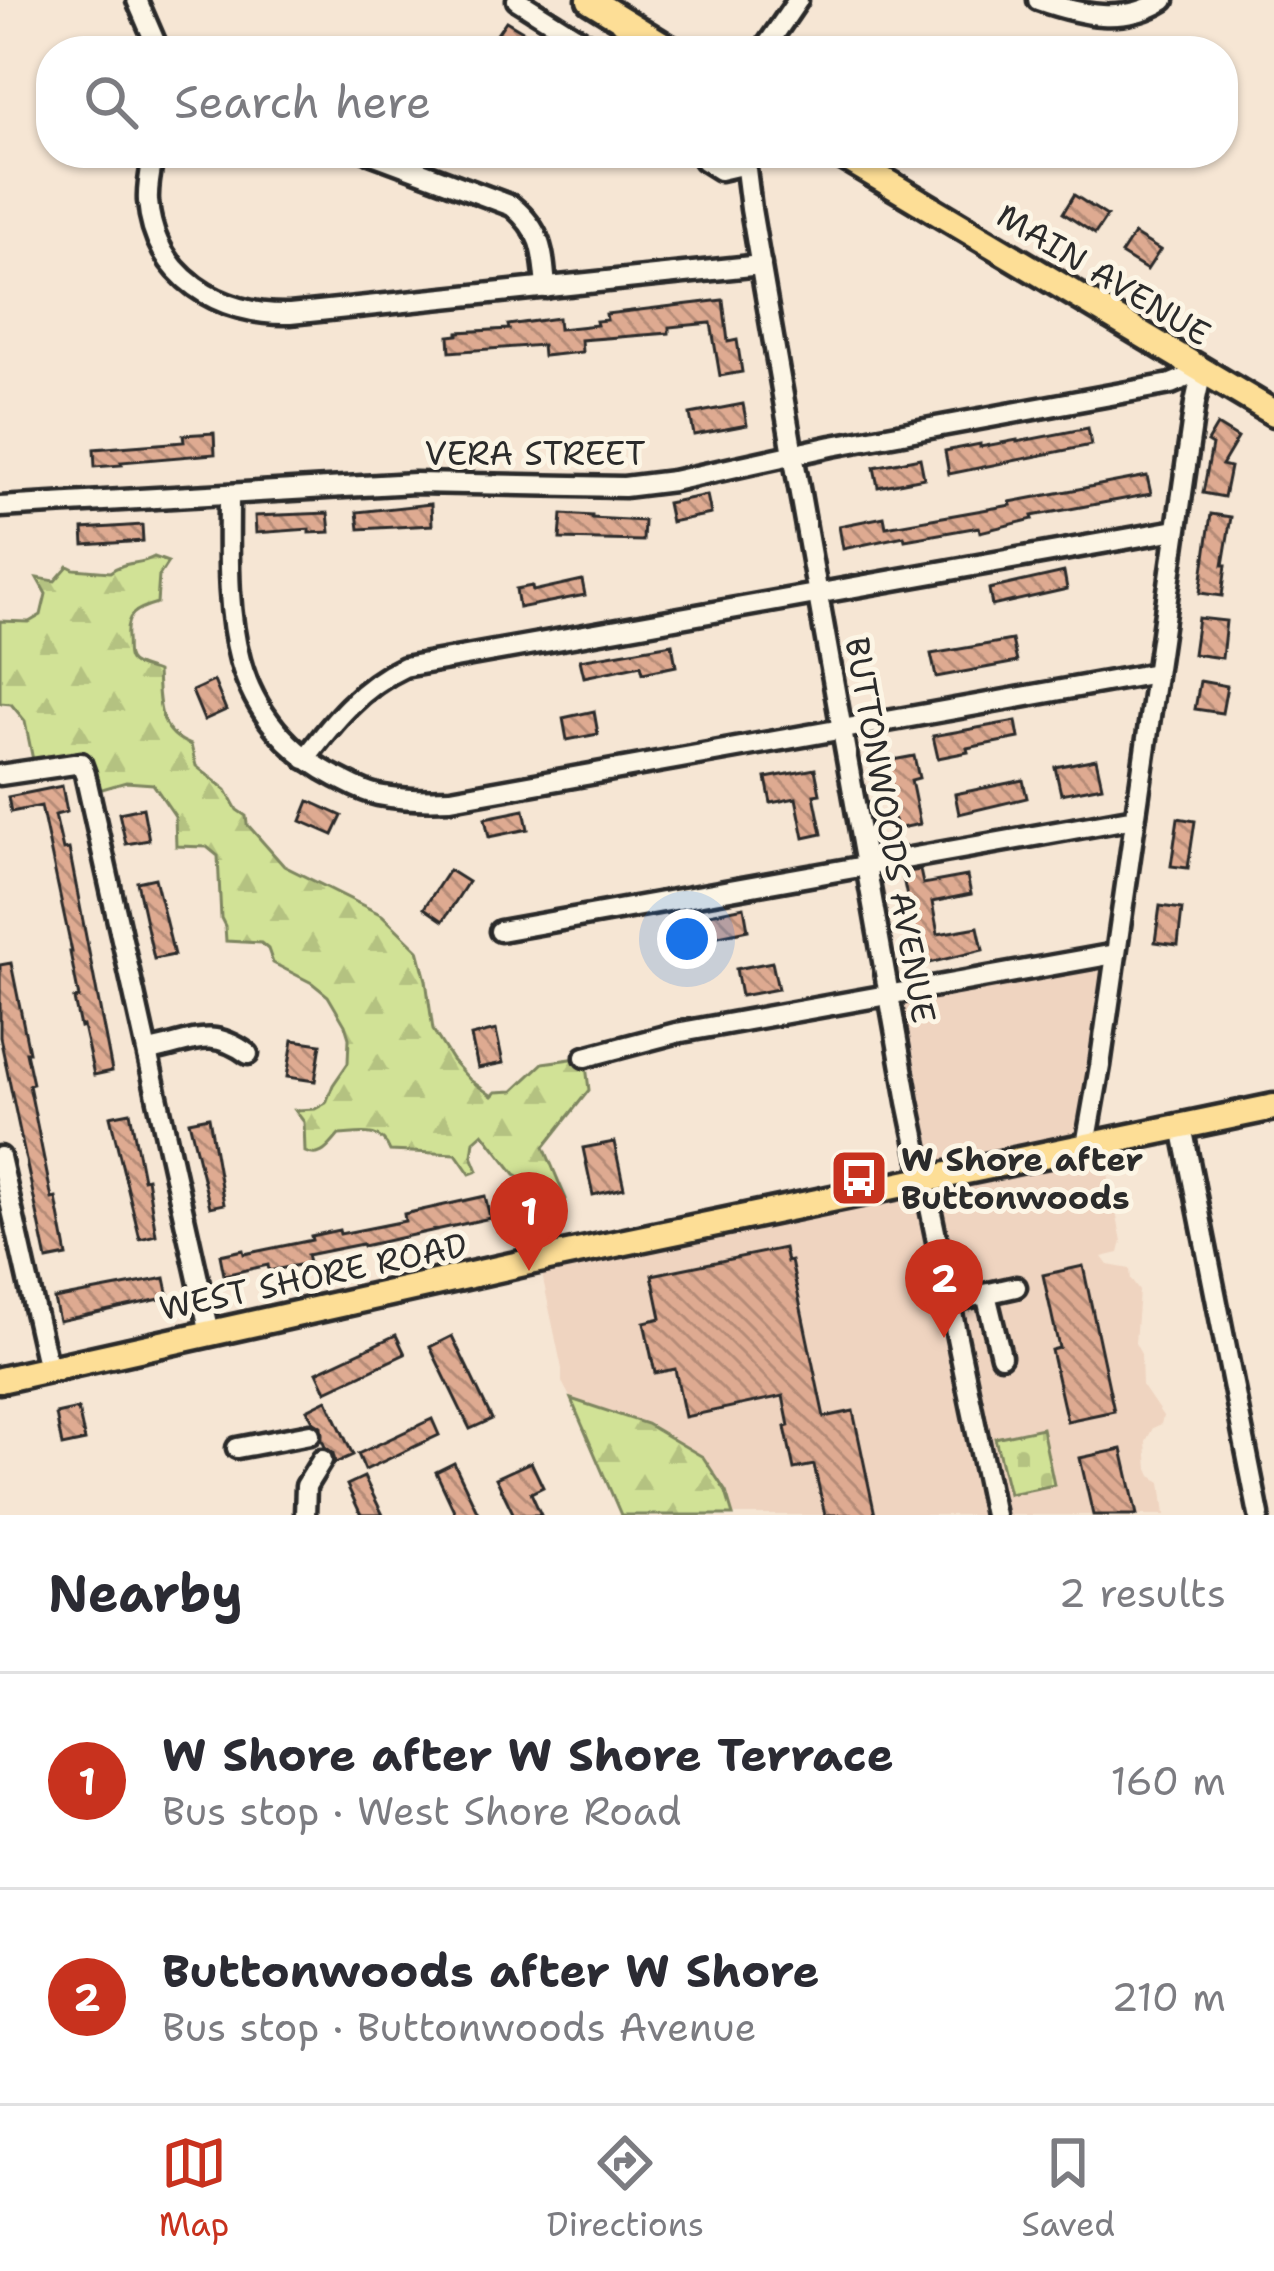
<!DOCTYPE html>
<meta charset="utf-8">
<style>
:root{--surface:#fff;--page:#f7f7f7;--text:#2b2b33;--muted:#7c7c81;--line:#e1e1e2;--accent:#c8321e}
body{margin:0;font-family:"Shantell Sans",sans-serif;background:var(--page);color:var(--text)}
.you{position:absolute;left:687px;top:939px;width:42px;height:42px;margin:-30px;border:9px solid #fff;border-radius:50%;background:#1a73e8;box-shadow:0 0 0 18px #1a73e833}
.badge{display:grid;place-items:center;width:78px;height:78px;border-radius:50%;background:var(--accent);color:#fff;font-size:39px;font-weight:700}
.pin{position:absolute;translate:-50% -99px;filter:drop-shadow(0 3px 6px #0008)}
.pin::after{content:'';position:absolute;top:63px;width:42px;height:36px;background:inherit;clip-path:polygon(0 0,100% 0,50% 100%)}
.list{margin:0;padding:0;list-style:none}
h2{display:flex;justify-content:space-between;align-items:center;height:156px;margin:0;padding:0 48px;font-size:51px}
h2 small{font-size:39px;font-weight:400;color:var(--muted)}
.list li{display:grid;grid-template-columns:78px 1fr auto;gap:36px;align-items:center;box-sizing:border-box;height:216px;padding:0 48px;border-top:3px solid var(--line)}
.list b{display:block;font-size:45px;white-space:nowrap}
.list p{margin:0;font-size:39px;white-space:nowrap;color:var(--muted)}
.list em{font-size:39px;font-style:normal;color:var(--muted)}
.icon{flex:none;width:66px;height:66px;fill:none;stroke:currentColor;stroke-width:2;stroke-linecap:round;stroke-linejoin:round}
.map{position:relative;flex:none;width:1274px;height:1515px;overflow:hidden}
.search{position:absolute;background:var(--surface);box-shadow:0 3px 9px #0004;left:36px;right:36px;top:36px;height:132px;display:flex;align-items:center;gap:30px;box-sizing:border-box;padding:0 42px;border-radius:48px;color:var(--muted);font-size:45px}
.sheet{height:588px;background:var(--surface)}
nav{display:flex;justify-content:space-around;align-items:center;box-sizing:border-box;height:168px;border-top:3px solid var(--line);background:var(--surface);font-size:33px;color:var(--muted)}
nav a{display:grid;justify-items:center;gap:6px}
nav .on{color:var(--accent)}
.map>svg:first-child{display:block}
.built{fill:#efd4c0}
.forest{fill:url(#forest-firs);stroke:#7e8660;stroke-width:3}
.cemetery{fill:url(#cemetery-stones);stroke:#7e8660;stroke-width:3}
.building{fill:url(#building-back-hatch);stroke:#2b2b2b;stroke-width:3}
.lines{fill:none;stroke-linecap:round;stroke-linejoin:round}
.minor-casing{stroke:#2b2b2b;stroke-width:27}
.major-casing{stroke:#2b2b2b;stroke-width:33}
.minor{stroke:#fcf5e5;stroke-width:18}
.major{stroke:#fdde96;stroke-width:24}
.labels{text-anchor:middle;stroke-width:10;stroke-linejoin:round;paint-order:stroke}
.street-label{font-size:33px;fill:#2b2b2b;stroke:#fcf5e5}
.poi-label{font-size:33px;font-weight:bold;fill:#2b2b2b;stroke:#fcf5e5;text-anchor:start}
</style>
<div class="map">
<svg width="1274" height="1515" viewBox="0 0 1274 1515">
<defs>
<pattern id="forest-firs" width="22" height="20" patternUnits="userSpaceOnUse" patternTransform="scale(3)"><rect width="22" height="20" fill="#d1e296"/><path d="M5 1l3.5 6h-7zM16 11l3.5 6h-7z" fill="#b4c281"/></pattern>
<pattern id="cemetery-stones" width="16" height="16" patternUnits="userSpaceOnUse" patternTransform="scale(3)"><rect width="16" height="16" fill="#d1e296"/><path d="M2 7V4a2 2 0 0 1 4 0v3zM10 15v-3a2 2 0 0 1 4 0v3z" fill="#b4c281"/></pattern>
<pattern id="building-back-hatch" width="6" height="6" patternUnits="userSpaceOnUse" patternTransform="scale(3)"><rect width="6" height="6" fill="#deaa91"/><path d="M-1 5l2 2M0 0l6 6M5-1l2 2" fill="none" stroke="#b48b77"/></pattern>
</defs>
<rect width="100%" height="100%" fill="#f6e6d4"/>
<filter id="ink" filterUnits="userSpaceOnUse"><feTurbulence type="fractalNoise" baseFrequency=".00833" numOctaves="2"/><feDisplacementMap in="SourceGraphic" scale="24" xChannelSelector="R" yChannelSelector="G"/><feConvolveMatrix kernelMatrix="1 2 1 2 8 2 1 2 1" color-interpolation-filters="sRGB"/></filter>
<g filter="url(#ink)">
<!-- built -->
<polygon class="built" points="1109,961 1088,1131 1102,1145 1122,1241 1119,1253 1102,1257 1108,1265 1130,1269 1131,1280 1139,1291 1135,1343 1141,1354 1142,1385 1163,1416 1161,1424 1153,1428 1146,1441 1148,1469 1151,1476 1161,1482 1165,1515 733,1515 726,1492 647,1424 571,1399 562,1382 562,1369 539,1260 916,1180 891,1000"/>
<!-- forest -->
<g class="forest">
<path d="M154 557 168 562 159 576 157 603C136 609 125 614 127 638 128 645 126 653 129 659 133 667 149 668 157 672 159 704 157 732 191 745L196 766 226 790 237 810 246 816 247 824 284 866 382 915 418 950 426 980 433 1030 452 1060 470 1080 492 1096 496 1092 513 1091 543 1063 585 1057 589 1090 544 1147 566 1199 561 1215H556L535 1185 515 1174 483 1133 474 1141 472 1156 478 1171 470 1174 456 1154 390 1151C381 1127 360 1134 339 1135 329 1146 321 1160 305 1152L304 1122 295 1110 315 1109 326 1103 333 1085 348 1063 349 1038 345 1025 328 996 312 983 273 963 268 949 261 943 226 941 225 926 221 918 218 856 207 847 176 846 175 816 153 784 126 782 92 792 82 765H34L25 721 11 704 0 703V621L29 622 41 615 46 594 37 578 55 581 68 566 74 569 110 572C126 560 138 566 154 557Z"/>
<polygon points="571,1399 647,1424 703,1457 726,1492 733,1515 621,1515"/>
</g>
<!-- cemetery -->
<polygon class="cemetery" points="1042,1428 1054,1485 1009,1494 995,1438"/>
<!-- building -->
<g class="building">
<polygon points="506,21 526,33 548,51 510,51 493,40"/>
<polygon points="1074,195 1107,216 1095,234 1063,213"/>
<polygon points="1134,234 1160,250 1147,270 1121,254"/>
<polygon points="723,300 728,342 737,340 742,372 720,376 711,323 669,327 669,333 581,340 582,352 543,356 542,345 450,352 449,336 458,335 458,332 509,329 508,325 558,318 559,329 597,325 596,321 607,320 606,314"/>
<polygon points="743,404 747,425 694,435 690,414"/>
<polygon points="1217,425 1238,438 1222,465 1230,467 1224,497 1203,493 1212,445 1207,442"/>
<polygon points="1088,428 1091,445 949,474 945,451 980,444 980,447 1017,440 1017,442"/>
<polygon points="214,433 215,454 121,462 122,465 95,467 94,449 184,442 183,435"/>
<polygon points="920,458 924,478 878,487 874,467"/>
<polygon points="1147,476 1151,494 1032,516 1033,519 980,532 979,527 905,540 904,536 843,549 839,526 884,517 886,527 1011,505 1010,502"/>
<polygon points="707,495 711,514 671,522 667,503"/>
<polygon points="431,504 432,525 359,529 357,512"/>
<polygon points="328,513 330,532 309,533 309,529 256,533 255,516"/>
<polygon points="562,514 592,516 592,518 644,521 643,541 560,539"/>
<polygon points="1211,514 1231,517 1223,565 1226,565 1222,596 1200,593"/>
<polygon points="142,525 143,541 84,545 83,529"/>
<polygon points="1064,572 1067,589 992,606 989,589"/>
<polygon points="582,580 585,595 519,608 516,589 532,586 533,591"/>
<polygon points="1198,618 1226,621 1222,658 1193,654"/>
<polygon points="1012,640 1017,662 936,677 931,654"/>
<polygon points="672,644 676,666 643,673 641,665 584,677 580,660"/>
<polygon points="214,681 226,710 204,720 192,691"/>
<polygon points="1200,681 1227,686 1222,713 1195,709"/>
<polygon points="594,711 598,734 567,740 563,718"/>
<polygon points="1016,721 1019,738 967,748 968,752 938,758 933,736"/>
<polygon points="914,756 919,778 911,780 920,824 896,829 882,762"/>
<polygon points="1096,759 1102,786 1061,794 1055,767"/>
<polygon points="815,769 820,794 814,795 822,834 804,838 796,798 771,803 766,778"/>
<polygon points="1023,780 1027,798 959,814 955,794"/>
<polygon points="62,786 67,812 55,815 63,850 69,849 112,1071 94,1075 83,1026 80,1027 74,999 79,998 70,952 72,952 41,806 11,812 8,797"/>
<polygon points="309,801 342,816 333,835 301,821"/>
<polygon points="143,808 149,840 126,844 119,813"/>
<polygon points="524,810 528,829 489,837 485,818"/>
<polygon points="1178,818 1195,821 1188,868 1171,866"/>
<polygon points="449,870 468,882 443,921 424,908"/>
<polygon points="920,870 923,884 967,876 971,894 932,902 938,934 978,927 983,950 921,965 902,873"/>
<polygon points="155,878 174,955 154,959 137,882"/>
<polygon points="1160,906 1182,909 1178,945 1155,942"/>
<polygon points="744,907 748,930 694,941 690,918"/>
<polygon points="772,962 778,989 741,996 736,969"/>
<polygon points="11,963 29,1052 26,1052 33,1084 29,1085 52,1199 56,1198 67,1256 47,1260 0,1037 0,965"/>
<polygon points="496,1030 503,1063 478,1068 471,1036"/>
<polygon points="293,1040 321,1044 315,1081 287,1077"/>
<polygon points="130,1112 143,1179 147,1178 156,1235 140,1239 110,1116"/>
<polygon points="209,1117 224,1204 210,1207 189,1121"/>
<polygon points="614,1142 624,1188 593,1195 583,1148"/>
<polygon points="485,1196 490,1218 363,1246 362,1244 307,1255 309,1263 269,1271 268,1265 224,1275 220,1255 243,1250 244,1254 312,1240 311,1236 339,1230 340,1234 405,1221 404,1214"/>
<polygon points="784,1248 787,1262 791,1261 824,1417 853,1411 875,1515 825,1515 814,1465 794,1469 785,1427 789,1426 783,1396 685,1417 675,1369 655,1373 644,1322 661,1318 652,1275"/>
<polygon points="1083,1266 1114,1411 1067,1421 1051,1350 1059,1348 1043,1275"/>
<polygon points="165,1278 169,1297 59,1321 54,1299"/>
<polygon points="396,1335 405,1354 326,1391 317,1372"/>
<polygon points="452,1336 492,1419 470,1429 430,1347"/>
<polygon points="327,1400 353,1455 335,1463 333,1453 325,1447 322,1440 321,1426 313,1421 307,1410"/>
<polygon points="78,1409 85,1441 62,1446 56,1414"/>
<polygon points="432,1419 439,1435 365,1470 358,1454"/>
<polygon points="1122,1449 1137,1515 1093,1515 1080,1458"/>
<polygon points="531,1462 543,1487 531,1493 541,1515 514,1515 496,1478"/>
<polygon points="454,1463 479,1515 456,1515 436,1472"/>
<polygon points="364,1477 383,1515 361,1515 347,1485"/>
</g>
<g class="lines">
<!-- minor casing -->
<g class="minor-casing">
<g id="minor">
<polyline points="137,0 159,51"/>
<polyline points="517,0 598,51"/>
<path d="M1038 0C1081 15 1124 25 1164 0"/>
<polyline points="620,51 634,27"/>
<polyline points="763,51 798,0"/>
<path d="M154 153C151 169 147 185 148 201 154 277 220 316 290 314L761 265"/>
<path d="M370 153 512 206C542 231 543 251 546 288"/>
<polyline points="702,153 704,160 720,170 746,164"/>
<polyline points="744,153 751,209 793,454 908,1102 994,1515"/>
<path d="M229 495C229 548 226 608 240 660 254 712 289 753 336 777 350 784 363 792 378 795 403 800 426 800 451 799L1156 673"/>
<polyline points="0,507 414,483 624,487 673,481 832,446 1171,384 1202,371"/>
<path d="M305 759C333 722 361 687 404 667L1176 530"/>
<polyline points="0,775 81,763 85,774 210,1333"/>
<polyline points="500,931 1135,818"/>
<path d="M148 1051C191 1044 208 1025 248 1054"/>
<polyline points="585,1057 676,1033 1115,954"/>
<polyline points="1182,1126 1259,1515"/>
<polyline points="1086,1145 1100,1066 1195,403 1202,371"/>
<polyline points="0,1157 48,1369"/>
<polyline points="986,1294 1001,1356"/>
<polyline points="949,1302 1016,1287"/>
<polyline points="237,1448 310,1434"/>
<polyline points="305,1515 306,1486 322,1460"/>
</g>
</g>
<!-- major casing -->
<g class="major-casing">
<g id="major">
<polyline points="590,0 673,51"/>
<polyline points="838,153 1274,413"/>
<polyline points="0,1380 529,1262 1274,1107"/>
</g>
</g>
<!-- minor -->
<use href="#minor" class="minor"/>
<!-- major -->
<use href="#major" class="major"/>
</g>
</g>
<!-- icons -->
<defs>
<g id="bus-square" transform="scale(3)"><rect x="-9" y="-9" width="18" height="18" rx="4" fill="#c8321e" stroke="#fcf5e5"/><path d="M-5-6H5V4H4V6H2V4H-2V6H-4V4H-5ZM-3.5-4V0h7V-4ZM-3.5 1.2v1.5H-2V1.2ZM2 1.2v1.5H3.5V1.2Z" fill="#fff"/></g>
</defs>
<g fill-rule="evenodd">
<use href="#bus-square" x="859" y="1178"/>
</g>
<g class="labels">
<!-- street labels -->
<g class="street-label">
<text transform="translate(1104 274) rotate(31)" y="12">MAIN AVENUE</text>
<text x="535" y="465">VERA STREET</text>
<text transform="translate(891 830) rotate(80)" y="12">BUTTONWOODS AVENUE</text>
<text transform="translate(313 1276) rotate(-12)" y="12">WEST SHORE ROAD</text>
</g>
<!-- poi labels -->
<g class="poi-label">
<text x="901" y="1171">W Shore after<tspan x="901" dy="38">Buttonwoods</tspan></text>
</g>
</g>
</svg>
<div class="you"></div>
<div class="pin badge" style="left:529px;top:1271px">1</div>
<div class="pin badge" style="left:944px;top:1338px">2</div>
<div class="search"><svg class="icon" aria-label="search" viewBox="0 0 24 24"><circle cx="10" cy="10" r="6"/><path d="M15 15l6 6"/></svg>Search here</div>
</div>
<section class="sheet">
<h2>Nearby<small>2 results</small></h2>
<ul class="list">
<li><span class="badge">1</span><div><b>W Shore after W Shore Terrace</b><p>Bus stop · West Shore Road</p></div><em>160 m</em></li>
<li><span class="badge">2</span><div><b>Buttonwoods after W Shore</b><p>Bus stop · Buttonwoods Avenue</p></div><em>210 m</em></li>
</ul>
</section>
<nav>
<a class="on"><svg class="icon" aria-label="map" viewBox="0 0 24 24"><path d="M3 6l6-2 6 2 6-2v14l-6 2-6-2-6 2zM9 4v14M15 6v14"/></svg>Map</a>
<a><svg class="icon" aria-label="directions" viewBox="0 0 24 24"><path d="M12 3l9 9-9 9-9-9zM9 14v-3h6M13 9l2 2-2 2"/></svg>Directions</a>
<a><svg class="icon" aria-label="saved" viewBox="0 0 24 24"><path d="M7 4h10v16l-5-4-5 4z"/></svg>Saved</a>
</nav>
